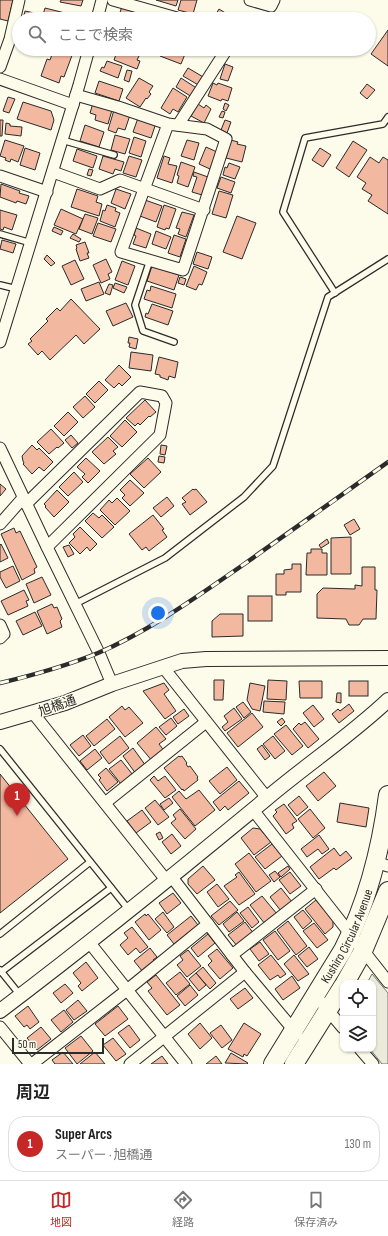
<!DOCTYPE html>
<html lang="ja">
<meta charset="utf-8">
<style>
:root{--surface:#fff;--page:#f6f6f6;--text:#222;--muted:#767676;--line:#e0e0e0;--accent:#c62828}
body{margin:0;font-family:"Sofia Sans Condensed","Noto Sans JP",sans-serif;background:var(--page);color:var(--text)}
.controls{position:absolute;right:12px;bottom:12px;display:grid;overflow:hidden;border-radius:8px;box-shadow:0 1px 3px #0004}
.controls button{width:36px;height:36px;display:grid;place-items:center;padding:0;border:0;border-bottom:1px solid var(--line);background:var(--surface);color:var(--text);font:20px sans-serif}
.scale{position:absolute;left:12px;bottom:10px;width:92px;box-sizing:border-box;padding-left:4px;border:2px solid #2b2b2b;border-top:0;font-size:11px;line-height:14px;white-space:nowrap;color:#2b2b2b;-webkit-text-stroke:3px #fdfbea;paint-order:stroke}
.you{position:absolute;left:158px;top:613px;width:14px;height:14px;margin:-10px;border:3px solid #fff;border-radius:50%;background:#1a73e8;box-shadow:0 0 0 6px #1a73e833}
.badge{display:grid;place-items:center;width:26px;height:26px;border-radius:50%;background:var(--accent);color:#fff;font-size:13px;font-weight:700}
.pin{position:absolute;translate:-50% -33px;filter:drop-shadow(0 1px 2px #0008)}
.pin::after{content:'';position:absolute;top:21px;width:14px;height:12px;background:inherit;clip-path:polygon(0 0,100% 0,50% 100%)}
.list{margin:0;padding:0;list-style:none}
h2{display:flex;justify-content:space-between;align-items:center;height:52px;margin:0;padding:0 16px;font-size:17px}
h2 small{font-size:13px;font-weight:400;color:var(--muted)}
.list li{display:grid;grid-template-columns:26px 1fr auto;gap:12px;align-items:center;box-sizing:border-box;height:56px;margin:0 8px 8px;padding:0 8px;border:1px solid var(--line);border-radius:16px}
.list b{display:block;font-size:15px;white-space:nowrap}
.list p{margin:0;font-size:13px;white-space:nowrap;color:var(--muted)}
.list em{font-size:13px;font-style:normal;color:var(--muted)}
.icon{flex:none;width:22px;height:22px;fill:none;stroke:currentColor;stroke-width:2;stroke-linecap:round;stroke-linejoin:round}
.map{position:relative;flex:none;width:388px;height:1064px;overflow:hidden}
.search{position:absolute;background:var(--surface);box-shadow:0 1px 3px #0004;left:12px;right:12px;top:12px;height:44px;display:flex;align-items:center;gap:10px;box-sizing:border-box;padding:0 14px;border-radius:22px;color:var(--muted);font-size:15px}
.sheet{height:116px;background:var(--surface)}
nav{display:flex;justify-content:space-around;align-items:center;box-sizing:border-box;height:56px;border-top:1px solid var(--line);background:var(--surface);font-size:11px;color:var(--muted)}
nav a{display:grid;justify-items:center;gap:2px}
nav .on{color:var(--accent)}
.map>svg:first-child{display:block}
.green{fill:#ecebdb;stroke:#74746e}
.building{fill:#f2b8a0;stroke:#2b2b2b}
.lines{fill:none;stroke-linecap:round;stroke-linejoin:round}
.service-casing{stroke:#2b2b2b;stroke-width:8}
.minor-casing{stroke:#2b2b2b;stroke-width:13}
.tertiary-casing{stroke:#2b2b2b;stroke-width:16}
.trunk-casing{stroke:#2b2b2b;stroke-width:20}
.service{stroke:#fdfbea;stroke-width:5.5}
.minor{stroke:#fdfbea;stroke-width:11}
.tertiary{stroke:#fdfbea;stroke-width:14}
.trunk{stroke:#fdfbea;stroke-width:18}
.rail-casing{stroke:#2b2b2b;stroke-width:4.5}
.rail{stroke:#fdfbea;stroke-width:3;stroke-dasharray:9;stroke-linecap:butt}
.labels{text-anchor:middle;stroke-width:3;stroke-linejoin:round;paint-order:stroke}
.street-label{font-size:13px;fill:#2b2b2b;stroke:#fdfbea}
</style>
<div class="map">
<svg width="388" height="1064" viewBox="0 0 388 1064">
<rect width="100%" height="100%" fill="#fdfbea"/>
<!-- green -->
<polygon class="green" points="372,974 388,993 388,1064 382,1064 370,1049 373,1049 373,983 367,983"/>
<!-- building -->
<g class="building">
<polygon points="0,0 13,0 8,21 0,19"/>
<polygon points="61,0 83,0 81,6 60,2"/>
<polygon points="156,0 178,0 176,6"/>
<polygon points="181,0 197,0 193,14 178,10"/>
<polygon points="122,6 140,11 138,19 118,19"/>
<polygon points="45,8 73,15 73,19 42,18"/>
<polygon points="219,9 232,17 231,19 213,19"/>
<polygon points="25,11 39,14 38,19 23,19"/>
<polygon points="388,30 388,66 371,54"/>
<polygon points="54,49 70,49 74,50 64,77 61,76 59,83 41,76 47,59 50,60"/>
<polygon points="118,49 139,56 137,60 140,61 137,69 114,60"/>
<polygon points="163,49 187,49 181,64 160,56"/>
<polygon points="205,49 220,49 217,55"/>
<polygon points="107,61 122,66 118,78 100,71 102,67 104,68"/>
<polygon points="225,64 233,67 228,81 220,79"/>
<polygon points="188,68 205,78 200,86 183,76"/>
<polygon points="127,70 132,71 129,82 124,80"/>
<polygon points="139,78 153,86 149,92 151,94 147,99 146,98 140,107 126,98"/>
<polygon points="181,78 198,89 192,97 176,87"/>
<polygon points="99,81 123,89 119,101 95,93"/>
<polygon points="213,83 217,85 218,83 232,88 228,101 222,99 221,101 208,96"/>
<polygon points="367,84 375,90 367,99 360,93"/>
<polygon points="173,88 187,97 178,112 173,109 170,114 161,108"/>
<polygon points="8,97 15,99 9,113 3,111"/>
<polygon points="23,102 51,111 54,120 51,130 17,119"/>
<polygon points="93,103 112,110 108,124 95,120 96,115 90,113"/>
<polygon points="225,103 229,105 226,111 223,109"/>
<polygon points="198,104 204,108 206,105 211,109 204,123 191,116"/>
<polygon points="114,110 130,115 125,130 118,128 116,133 108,130"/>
<polygon points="222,111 225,112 223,118 219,117"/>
<polygon points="138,118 156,123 151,138 133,132"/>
<polygon points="0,120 3,120 2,136 0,136"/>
<polygon points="225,120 231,122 227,133 221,130"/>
<polygon points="6,123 10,124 10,126 22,127 21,136 5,134"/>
<polygon points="85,125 104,132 99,147 80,141"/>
<polygon points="115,135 130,139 125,154 111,150"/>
<polygon points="134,137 146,141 141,157 129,153"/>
<polygon points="5,140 24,146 18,162 11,159 10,162 5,160 6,158 0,156"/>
<polygon points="187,140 199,143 194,160 181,156"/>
<polygon points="231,140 238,142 237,144 246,146 242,162 226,158"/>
<polygon points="353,141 367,150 349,177 336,168"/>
<polygon points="206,147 217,152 210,169 199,164"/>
<polygon points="25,148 40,153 35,170 20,165"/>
<polygon points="320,148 331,155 323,167 312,160"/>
<polygon points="77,149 97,156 93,168 73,161"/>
<polygon points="103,156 124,162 121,171 115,169 113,174 99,169"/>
<polygon points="129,156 142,160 136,177 123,173"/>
<polygon points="164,156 170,158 168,164 177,166 172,183 157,178"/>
<polygon points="370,157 379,163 383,157 388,160 388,214 368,201 372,195 362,189 366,183 357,177"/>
<polygon points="181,162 195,167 188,187 177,183 179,176 177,175"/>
<polygon points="229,163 240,167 235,179 223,175 225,167 227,168"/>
<polygon points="89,169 93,170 91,176 87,175"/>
<polygon points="194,172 208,177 202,195 192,192 197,177 193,176"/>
<polygon points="221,177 235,182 231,193 217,188"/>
<polygon points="1,184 20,191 19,193 29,196 26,204 17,201 16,203 0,197"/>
<polygon points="77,189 98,196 96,202 102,204 99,216 71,207"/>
<polygon points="116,189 131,194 125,209 111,203"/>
<polygon points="219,191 233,195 226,218 212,214"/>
<polygon points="145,200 162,206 156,222 140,216"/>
<polygon points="107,205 116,208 115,211 120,213 115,227 100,221 103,210 105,211"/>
<polygon points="164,205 176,209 169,229 166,228 165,230 157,227"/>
<polygon points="61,209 83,219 76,234 54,225"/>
<polygon points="0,210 17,215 12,230 4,227 3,230 0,229"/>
<polygon points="182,212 194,215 186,237 178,234 180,229 176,228"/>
<polygon points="85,214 98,218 92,234 79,229"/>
<polygon points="237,216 256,223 242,259 223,252"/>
<polygon points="98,223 116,229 111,242 93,236"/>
<polygon points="54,227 63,231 61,235 52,231"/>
<polygon points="136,228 151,234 146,248 133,244 136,236 134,235"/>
<polygon points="156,231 171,237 166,249 152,244"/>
<polygon points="73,234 81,239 79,242 70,238"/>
<polygon points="174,235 186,239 180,257 168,253"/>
<polygon points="2,240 16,244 13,253 0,249"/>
<polygon points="85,242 89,253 87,253 89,258 80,261 76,249 77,248 76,245"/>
<polygon points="197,252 212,257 208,269 193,264"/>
<polygon points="47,255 55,263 51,266 44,259"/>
<polygon points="106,259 112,272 108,274 110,279 101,283 93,265"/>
<polygon points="75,260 84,279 71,285 62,266"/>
<polygon points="122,261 135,266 128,285 115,280"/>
<polygon points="152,266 179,275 174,290 147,281"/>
<polygon points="194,266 207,272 202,285 199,284 196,290 186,286"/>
<polygon points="180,277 186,279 184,285 178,283"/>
<polygon points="99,282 104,294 86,301 81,289"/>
<polygon points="115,283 127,287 124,293 113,288"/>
<polygon points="109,284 113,285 110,295 105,293"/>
<polygon points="151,286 176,294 172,308 144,299 147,290 150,291"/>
<polygon points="71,299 100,329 84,344 76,335 50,360 42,351 38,355 28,344 32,341 30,339 48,321 46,319 57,308 60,311"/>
<polygon points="126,303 133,317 113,326 106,311"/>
<polygon points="152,304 173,311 168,325 145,317 146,313 148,314"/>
<polygon points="129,337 138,339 136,349 129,347 130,343 128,343"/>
<polygon points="131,352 153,355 151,371 129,368"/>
<polygon points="159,357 178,362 175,378 169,376 168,380 160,377 160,375 155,374"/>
<polygon points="119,365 131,377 122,386 119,383 114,388 105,380"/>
<polygon points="99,381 108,390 95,403 86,394"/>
<polygon points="85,396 95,407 83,418 73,407"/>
<polygon points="145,400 156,412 150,417 149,416 140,425 138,423 135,426 126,418"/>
<polygon points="68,412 78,422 64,436 54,426"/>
<polygon points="125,420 137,432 122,447 110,436"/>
<polygon points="51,429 64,443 58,448 57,447 49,454 37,442"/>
<polygon points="71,435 78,443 72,448 65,440"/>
<polygon points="108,437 118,447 113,451 116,454 104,464 92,452"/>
<polygon points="32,445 37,450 39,448 53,462 44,471 39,467 32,474 23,464 24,463 23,461 22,456"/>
<polygon points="161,445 167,446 165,455 160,454"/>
<polygon points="159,456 165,457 164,463 158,462"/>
<polygon points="86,458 100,471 88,483 82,477 85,474 77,467"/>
<polygon points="148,458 161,472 144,488 130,474"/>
<polygon points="74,472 83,482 68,496 59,487"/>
<polygon points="130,480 144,493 130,506 122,498 125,495 120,490"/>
<polygon points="0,484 6,489 0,496"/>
<polygon points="193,489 194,490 196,489 207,502 190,515 182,504 186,502 182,498"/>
<polygon points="57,490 69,502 54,517 45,507 46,506 44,504"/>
<polygon points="167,497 174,506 161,517 153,508"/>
<polygon points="117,498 130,511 115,525 100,510 109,500 112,503"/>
<polygon points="93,513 99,518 102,515 114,527 102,538 85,521"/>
<polygon points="153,515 164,529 162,530 167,537 149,551 146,547 142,550 129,534"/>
<polygon points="354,519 360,529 350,535 344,525"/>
<polygon points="80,527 97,544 90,551 87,547 80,554 69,543 75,537 73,534"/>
<polygon points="14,528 16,533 20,531 37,567 34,569 35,573 22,580 1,534"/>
<polygon points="351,537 351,574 331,574 331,538"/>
<polygon points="327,539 329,543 321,548 319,545"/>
<polygon points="1,544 8,558 0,562 0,545"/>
<polygon points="69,545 74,554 68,557 63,547"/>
<polygon points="311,549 322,549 322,553 327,553 327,575 306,575 307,553 311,553"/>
<polygon points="292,564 301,564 301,592 286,592 286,595 276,595 276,574 284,574 284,570 292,569"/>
<polygon points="13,566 20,581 6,588 0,577 0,572"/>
<polygon points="362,567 375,567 375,590 377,590 376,619 363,619 359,625 349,625 346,619 317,618 317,594 323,588 355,589 355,585 362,586"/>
<polygon points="42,577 51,595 34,603 26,584"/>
<polygon points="24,590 29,600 26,601 28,606 8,615 1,601"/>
<rect x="248" y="596" width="24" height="25"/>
<polygon points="52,604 54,608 57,607 62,619 60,621 62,627 47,634 37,611"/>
<polygon points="35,612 42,626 23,635 16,621"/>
<polygon points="220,614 243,614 243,636 212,637 212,621"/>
<polygon points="214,680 224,680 223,700 214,700"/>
<polygon points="268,680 287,681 286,700 267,699"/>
<polygon points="299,681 322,681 322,698 300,698"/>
<rect x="349" y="681" width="19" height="15"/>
<polygon points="164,683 169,690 164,694 176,711 165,719 143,691"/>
<polygon points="250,683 265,686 260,711 252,709 247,700"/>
<polygon points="337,693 341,693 341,703 336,702"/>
<polygon points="264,701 285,702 284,714 263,712"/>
<polygon points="243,702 251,712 244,718 236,707"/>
<polygon points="349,704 354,711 339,723 332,714 338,709 340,711"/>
<polygon points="313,705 324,719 314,727 303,713"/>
<polygon points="122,706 125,710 129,707 143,723 125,737 109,717"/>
<polygon points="234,708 242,719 225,731 222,727 228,722 224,716"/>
<polygon points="184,709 189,716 178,724 173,717"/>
<polygon points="252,713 263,727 238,747 227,733"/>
<polygon points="171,718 177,726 166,735 159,727"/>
<polygon points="282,718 285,722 281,726 277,722"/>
<polygon points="107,719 115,729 94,746 86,736"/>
<polygon points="305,722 319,739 308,748 293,729 299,723 301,725"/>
<polygon points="286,725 303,746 292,755 274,734"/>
<polygon points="156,727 166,739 159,744 165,752 153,762 137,743"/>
<polygon points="83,735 91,746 79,756 70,745"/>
<polygon points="120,736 129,748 109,764 100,752"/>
<polygon points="273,736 285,751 275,759 263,744"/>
<polygon points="262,745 270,756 265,760 257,749"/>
<polygon points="133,748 146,766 136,774 123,756"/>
<polygon points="95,749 102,758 87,770 80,761"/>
<polygon points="179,756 180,757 182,756 187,763 186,764 188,767 190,766 198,777 197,778 198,780 184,791 183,789 182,790 164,768"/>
<polygon points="121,760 133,775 121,784 109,769"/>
<polygon points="227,767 237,780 220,794 209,781"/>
<polygon points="106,768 118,782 107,791 99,780 101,778 98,775"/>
<polygon points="324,772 336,786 318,801 306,786"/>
<polygon points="0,774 68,859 0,913"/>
<polygon points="154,776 158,781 165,776 176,790 165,798 150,780"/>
<polygon points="239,781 249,793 228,810 225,806 220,811 213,802"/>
<polygon points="199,790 215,810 195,826 172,797 179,791 186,799"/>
<polygon points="299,796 308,807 297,816 288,805"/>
<polygon points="169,798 173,803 164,810 160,804"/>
<polygon points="155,800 169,817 158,825 145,808"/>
<polygon points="340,803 369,808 366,827 337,822"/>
<polygon points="284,804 297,821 292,824 294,828 286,834 273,816 277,812 275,810"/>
<polygon points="180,809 196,829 185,839 171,823 176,819 173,815"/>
<polygon points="310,809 325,828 313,838 298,819"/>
<polygon points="142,810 151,822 136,833 127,821"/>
<polygon points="253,828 260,829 271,842 254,855 241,838"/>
<polygon points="160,832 163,838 159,840 156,834"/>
<polygon points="172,834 181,846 171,854 162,842"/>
<polygon points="319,835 329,849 322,854 318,849 307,857 301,849"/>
<polygon points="272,844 282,856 265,869 255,857"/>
<polygon points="334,848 340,856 346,851 352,858 336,870 334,868 319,879 310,867"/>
<polygon points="249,853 271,881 256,892 235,864"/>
<polygon points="203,866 215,880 197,894 188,884 188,879"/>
<polygon points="288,866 290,869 281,877 278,873"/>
<polygon points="275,871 280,877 274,882 269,875"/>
<polygon points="239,872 255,894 239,905 224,886 237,877 235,875"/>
<polygon points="290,872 301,886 290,894 279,880"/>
<polygon points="217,884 229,899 218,907 207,892"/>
<polygon points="281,888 292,902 281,911 270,897"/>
<polygon points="173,893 181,903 167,914 159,903"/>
<polygon points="262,896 277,914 265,924 250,905"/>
<polygon points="316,900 333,921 333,927 325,934 305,909"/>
<polygon points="230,901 238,910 219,925 211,916"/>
<polygon points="248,907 259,922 252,928 240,913"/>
<polygon points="303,910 312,921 303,929 294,917"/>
<polygon points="163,912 174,927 167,933 155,919"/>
<polygon points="237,912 244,921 229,932 223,924"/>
<polygon points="145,914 146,916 148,914 161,930 149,940 135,922"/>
<polygon points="191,916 198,925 174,944 167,935"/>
<polygon points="288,921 307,946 296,955 277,930"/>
<polygon points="245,922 254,934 238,947 228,935"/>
<polygon points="314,923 328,940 317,948 303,931"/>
<polygon points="132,927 148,947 140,953 136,948 128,955 120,945 128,938 124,933"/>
<polygon points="275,931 290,951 278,960 263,940"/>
<polygon points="208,934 215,943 198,957 191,948"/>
<polygon points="260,942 269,954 259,961 250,949"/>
<polygon points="309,947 318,959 307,967 298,956"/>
<polygon points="150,948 157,957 153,960 155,962 143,972 134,961"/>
<polygon points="217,949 233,968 220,979 208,965 212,961 208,956"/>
<polygon points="188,950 201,966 187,977 177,965 183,960 180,956"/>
<polygon points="271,955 286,974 280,978 278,975 270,980 258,965"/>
<polygon points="294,955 309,974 298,981 284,964"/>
<polygon points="86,962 98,978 82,991 78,986 81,983 73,973"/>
<polygon points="203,967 216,983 210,989 196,973"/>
<polygon points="180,972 190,984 176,995 166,983"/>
<polygon points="196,973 206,985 199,991 189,979"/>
<polygon points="156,975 180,1005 167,1015 148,991 152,988 147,982"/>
<polygon points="292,976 300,988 283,1000 275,989"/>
<polygon points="65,984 73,993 61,1003 53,993"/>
<polygon points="190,985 198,995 185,1006 177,996"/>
<polygon points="245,988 253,998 238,1009 230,999"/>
<polygon points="78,1000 87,1011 74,1020 66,1010"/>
<polygon points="28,1006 39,1022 30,1029 27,1025 24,1027 15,1016"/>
<polygon points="118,1006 128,1019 105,1036 95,1024"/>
<polygon points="64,1010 73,1022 61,1032 51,1020"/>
<polygon points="200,1023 212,1038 200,1049 188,1034"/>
<polygon points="244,1023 261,1034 247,1056 244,1054 243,1057 228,1049"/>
<polygon points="129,1025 140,1040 130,1048 118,1033"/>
<polygon points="221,1025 232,1040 222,1048 210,1033"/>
<polygon points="41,1027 51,1039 37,1050 27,1038"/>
<polygon points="81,1036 93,1051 77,1064 65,1048"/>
<polygon points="113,1038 126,1054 116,1061 103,1045"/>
<polygon points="63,1052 73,1064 55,1064 52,1060"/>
<polygon points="95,1052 105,1064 80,1064"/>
<polygon points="231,1053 248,1063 247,1064 225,1063"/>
<polygon points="162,1056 168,1064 151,1064"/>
<polygon points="216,1056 222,1064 206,1064"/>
</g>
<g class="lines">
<!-- service casing -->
<g class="service-casing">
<g id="service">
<polyline points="62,140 114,155"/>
<polyline points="0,234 31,243"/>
<polyline points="150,260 135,305 143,331 174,342"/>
<polyline points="0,285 17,289"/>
<polyline points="335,293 283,212 305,138 383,124 388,117"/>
<polyline points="75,604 165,558 244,497 273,466 328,297 388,259"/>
<polyline points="0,749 129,910"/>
<polyline points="0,934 90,862"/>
<polyline points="0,970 20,995"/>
<polyline points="1,972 111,888"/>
</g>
</g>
<!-- minor casing -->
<g class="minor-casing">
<g id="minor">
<polyline points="113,0 177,18"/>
<polyline points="250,0 271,6 274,0"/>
<polyline points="97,19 102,0"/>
<polyline points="0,67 10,39 19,0"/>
<polyline points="0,79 73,105"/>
<polyline points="76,95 118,107 168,124 207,129 226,139 183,270 121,252 168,124"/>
<polyline points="178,125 227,49"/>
<polyline points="53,172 100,189 120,180 204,210"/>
<polyline points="0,176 47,192"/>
<polyline points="0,342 79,85 89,49"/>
<polyline points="0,448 47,547 99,653 112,684"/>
<polyline points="26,504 140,392 162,396 166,403 160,435 47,547"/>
<polyline points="0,524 23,498"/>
<polyline points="0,625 4,634 0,638"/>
<polyline points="163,667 267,798"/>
<polyline points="33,713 166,880"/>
<polyline points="105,803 206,722"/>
<polyline points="253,810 388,982"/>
<polyline points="376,862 388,866"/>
<polyline points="171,876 245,972 297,1034"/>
<polyline points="89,942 186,1064"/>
<polyline points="232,955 316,889"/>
<polyline points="315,995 343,1028"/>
<polyline points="0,1027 30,1064"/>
<polyline points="360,1049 373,1064"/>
<polyline points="32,1064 127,990 208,924"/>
<polyline points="130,1064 245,972"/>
</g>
</g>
<!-- tertiary casing -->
<g class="tertiary-casing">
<g id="tertiary">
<polyline points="0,722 65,703 112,684 182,661 206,659 388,658"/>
<path d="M0 1011C90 943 179 871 266 799 306 765 350 736 388 700"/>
</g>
</g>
<!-- trunk casing -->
<g class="trunk-casing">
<g id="trunk">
<polyline points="345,983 363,951 388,891"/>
<path id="s1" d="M273 1064 343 950C368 901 381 849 388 795"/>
<polyline points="294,1064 343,986"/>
</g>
</g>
<!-- service -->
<use href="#service" class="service"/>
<!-- minor -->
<use href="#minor" class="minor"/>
<!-- tertiary -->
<use href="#tertiary" class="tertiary"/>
<!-- trunk -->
<use href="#trunk" class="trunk"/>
<!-- rail casing -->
<g class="rail-casing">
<path id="rail" d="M0 683C34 675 66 666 98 653 149 631 195 598 240 567 290 532 339 497 388 462"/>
</g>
<!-- rail -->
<use href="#rail" class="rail"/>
</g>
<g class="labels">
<!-- street labels -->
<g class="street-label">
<text transform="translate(57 705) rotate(-19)" y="5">旭橋通</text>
<text dy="5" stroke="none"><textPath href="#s1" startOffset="148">Kushiro Circular Avenue</textPath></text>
</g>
</g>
</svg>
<div class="controls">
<button><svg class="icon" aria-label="locate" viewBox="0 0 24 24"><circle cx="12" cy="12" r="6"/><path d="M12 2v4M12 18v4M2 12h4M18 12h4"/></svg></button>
<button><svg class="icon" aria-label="layers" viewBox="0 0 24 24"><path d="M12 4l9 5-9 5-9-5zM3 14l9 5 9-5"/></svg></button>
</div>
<div class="scale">50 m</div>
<div class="you"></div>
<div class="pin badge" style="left:17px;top:816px">1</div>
<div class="search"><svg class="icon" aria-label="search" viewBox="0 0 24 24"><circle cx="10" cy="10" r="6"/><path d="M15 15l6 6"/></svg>ここで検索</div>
</div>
<section class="sheet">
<h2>周辺<small></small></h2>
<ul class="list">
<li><span class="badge">1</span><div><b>Super Arcs</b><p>スーパー · 旭橋通</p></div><em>130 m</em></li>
</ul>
</section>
<nav>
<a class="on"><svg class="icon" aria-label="map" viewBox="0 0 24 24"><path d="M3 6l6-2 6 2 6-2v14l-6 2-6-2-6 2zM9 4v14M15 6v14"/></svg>地図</a>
<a><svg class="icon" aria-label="directions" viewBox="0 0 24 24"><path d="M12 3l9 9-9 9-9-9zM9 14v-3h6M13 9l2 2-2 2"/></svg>経路</a>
<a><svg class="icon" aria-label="saved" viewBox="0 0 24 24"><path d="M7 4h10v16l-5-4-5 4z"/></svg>保存済み</a>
</nav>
